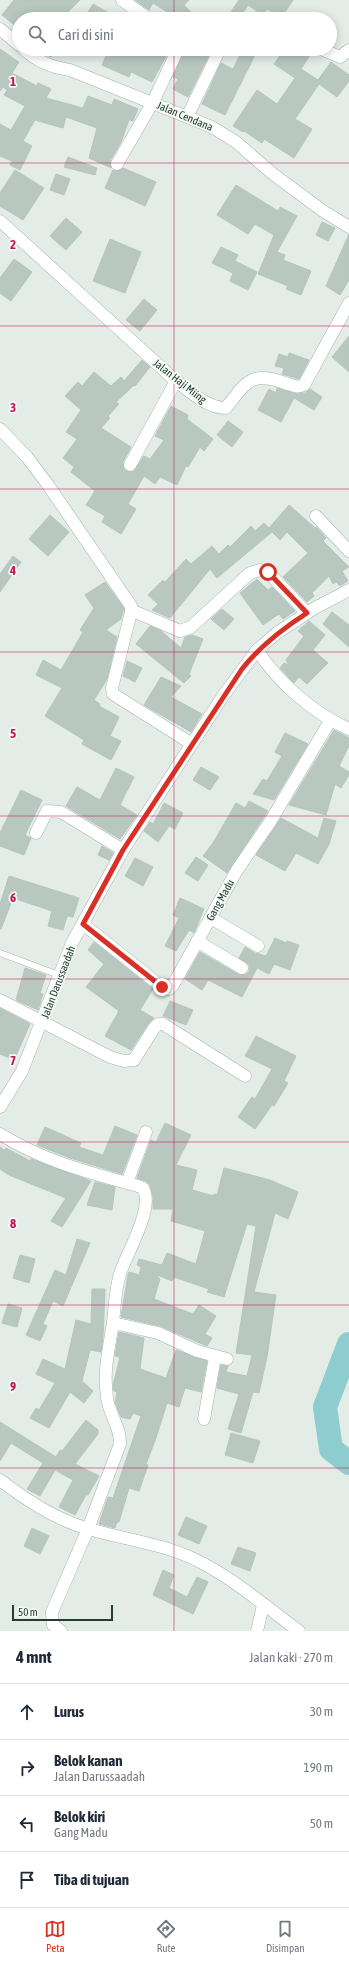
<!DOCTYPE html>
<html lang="id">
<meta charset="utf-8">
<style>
:root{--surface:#fff;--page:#f2f2f3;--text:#1f2937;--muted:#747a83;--line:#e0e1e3;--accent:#d93025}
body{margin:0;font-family:"Asap Condensed",sans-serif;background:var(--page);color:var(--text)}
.scale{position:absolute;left:12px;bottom:10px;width:101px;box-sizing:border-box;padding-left:4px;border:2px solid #233d33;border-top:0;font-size:11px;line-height:14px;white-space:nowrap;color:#233d33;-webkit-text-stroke:3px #f3f9f5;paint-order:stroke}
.stop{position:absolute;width:12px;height:12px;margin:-9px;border:3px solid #d93025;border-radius:50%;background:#fff}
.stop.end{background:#d93025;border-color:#fff;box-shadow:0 1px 4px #0008}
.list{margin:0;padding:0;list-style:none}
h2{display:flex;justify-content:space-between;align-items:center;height:52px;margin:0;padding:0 16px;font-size:17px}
h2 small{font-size:13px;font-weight:400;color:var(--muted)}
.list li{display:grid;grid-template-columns:26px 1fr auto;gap:12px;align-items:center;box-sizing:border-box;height:56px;padding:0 16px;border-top:1px solid var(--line)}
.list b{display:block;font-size:15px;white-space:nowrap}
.list p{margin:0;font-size:13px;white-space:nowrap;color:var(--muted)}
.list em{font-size:13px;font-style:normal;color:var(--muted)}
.icon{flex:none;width:22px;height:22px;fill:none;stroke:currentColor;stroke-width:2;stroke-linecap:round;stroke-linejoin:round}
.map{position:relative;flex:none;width:349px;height:1631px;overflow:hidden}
.search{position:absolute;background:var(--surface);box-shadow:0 2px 10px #0003;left:12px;right:12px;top:12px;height:44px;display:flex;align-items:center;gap:10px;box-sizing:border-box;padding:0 14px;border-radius:22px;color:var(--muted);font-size:15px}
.sheet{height:276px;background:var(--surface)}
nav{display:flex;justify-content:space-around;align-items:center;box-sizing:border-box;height:56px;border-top:1px solid var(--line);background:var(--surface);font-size:11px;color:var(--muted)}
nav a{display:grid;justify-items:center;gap:2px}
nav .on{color:var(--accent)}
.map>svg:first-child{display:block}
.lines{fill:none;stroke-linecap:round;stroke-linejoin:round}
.river{stroke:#8dcccf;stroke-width:24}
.building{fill:#b8c7c0;stroke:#b5c6bd}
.service-casing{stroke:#a6b4ad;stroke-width:7}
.minor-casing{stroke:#a6b4ad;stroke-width:13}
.tertiary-casing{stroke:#a6b4ad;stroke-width:13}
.service{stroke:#fff;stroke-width:6}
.minor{stroke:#fff;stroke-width:12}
.tertiary{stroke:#fff;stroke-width:12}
.route{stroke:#d93025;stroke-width:5}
.grid{fill:none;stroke:#c2185b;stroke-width:1;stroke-opacity:0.55}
.labels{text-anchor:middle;stroke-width:3.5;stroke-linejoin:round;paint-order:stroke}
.street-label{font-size:11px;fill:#233d33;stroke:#f3f9f5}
.grid-label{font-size:13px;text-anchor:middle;font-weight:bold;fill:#c2185b;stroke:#f3f9f5;stroke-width:3.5;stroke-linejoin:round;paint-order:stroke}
</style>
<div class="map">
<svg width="349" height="1631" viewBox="0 0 349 1631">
<rect width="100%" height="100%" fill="#e3ece7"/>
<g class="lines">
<!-- river -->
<polyline class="river" points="349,1344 325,1407 331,1449 349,1463"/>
</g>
<!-- building -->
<g class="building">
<polygon points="14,0 80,0 61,19 19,19 17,27 2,15"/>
<polygon points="135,0 189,0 184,5 198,19 178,19 153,3 149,10"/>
<polygon points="239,0 293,0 281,18 267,9 263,15 248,5 239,19 226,19"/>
<polygon points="93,4 119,19 84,19"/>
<polygon points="0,49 19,62 12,73 37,86 38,83 51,89 46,98 83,108 88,96 112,105 114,99 138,109 133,121 129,120 121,142 110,161 111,168 89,158 97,128 66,117 63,128 35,120 23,141 32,146 20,170 10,165 12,161 0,156 0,124 11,130 25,106 4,95 7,90 3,87 0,91"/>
<polygon points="36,49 56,49 51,57"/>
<polygon points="109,49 170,49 152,82 131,72 129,77 102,65"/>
<polygon points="185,49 212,49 188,97 173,89 178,79 173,77"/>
<polygon points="243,49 255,55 225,115 202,104 221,63 233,69"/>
<polygon points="285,49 314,49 301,69 318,80 331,62 349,75 349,81 337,97 319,84 295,119 312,129 294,158 264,139 262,143 244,131 243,132 233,126 257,90 277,104 295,78 274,64"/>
<polygon points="68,157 97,168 95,175 64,167"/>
<polygon points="123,168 156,182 145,206 105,188 113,170 117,171"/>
<polygon points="15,170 44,188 23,220 0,206 0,193"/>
<polygon points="56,174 70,179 64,195 50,190"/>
<polygon points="236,185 278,211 280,207 297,216 277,252 285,255 283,260 311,271 301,295 286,289 288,286 258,274 274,235 255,224 248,234 217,215"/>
<polygon points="66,218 82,232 66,250 50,236"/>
<polygon points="322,222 335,228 328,241 316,235"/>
<polygon points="349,234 349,280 340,295 326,286"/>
<polygon points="110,239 141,252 125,293 93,281"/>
<polygon points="221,247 238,255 235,261 257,272 248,290 230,281 233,273 212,263"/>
<polygon points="14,259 32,272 11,301 0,293 0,278"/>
<polygon points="144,299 157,310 140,331 126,320"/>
<polygon points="349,336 349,372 332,357"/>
<polygon points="289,353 309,360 299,379 282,374 284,368 275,366 279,354 288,357"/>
<polygon points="142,360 150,367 135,386 134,385 116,402 119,404 108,416 110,418 101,428 131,447 123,462 124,469 130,472 134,471 144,456 150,459 164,440 155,436 171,406 188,415 187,419 213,439 204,451 200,447 188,467 186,466 177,485 160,477 155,484 144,476 128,504 136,509 121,534 102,522 105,516 86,505 95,491 71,472 74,467 63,458 77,439 66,432 81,410 65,396 78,382 82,386 94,372 111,386 121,377 124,381"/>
<polygon points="277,388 297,394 305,393 310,389 322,397 314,410 294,398 281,422 258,410 269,389 276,393"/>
<polygon points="228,421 243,432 232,447 217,435"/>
<polygon points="289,505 315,528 316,527 326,538 323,541 349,567 342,571 348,581 340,586 336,582 333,584 329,576 312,593 314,596 307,602 283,577 308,553 287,532 280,540 272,532 217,578 210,569 170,618 152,610 158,604 148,595 163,580 165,582 186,559 191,564 212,546 219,554 228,545 230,547 251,526 255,531 264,523 269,528"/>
<polygon points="50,515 69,532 48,556 29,539"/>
<polygon points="13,556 21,562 0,592 0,574"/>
<polygon points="257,579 268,590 272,587 295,611 283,619 279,614 263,625 240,593"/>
<polygon points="105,582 124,608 121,619 106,630 117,637 107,679 94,700 100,704 99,706 119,717 110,736 121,741 111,760 82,744 84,740 45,716 62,688 36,675 43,660 61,670 83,632 80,630 94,608 85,595"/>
<polygon points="222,609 234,619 224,630 211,619"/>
<polygon points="332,612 349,625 349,647 323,624"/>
<polygon points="309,621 325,635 313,650 328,663 307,684 299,677 294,683 280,668 284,663 289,665 286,660 304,636 298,631"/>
<polygon points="150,626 160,630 181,648 185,637 192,635 203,639 189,674 191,676 184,683 136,644"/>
<polygon points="127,661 142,668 135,682 123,676"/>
<polygon points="161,677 181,686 171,697 202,714 191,732 144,705"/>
<polygon points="334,730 349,738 349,746 339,766 349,772 349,775 341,788 335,784 326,815 289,805"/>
<polygon points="285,733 308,744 274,800 253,794 263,779 267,781 282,756 275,752"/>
<polygon points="201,767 219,777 210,790 193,780"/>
<polygon points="116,768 134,777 120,805 137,815 120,839 66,806 77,787 100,800"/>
<polygon points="21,790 42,800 25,835 31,838 24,855 0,846 0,833"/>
<polygon points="249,801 268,811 227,873 203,856 213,843 236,803 245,808"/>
<polygon points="164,803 183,813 175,829 169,826 158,842 144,831 150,822 153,824"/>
<polygon points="281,818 318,838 324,818 336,821 329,844 318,864 296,853 285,871 256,855"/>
<polygon points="102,846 113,853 109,860 98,855"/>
<polygon points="196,857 208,865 198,881 185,873"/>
<polygon points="135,858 153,867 143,886 125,876"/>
<polygon points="9,876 79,898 73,917 67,916 63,930 48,926 52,911 13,898 1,929 0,929 0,904"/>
<polygon points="180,898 204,909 194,933 189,930 176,951 165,946 179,918 173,915"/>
<polygon points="275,938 286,943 287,941 299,945 290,970 274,964 269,974 257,968 242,997 208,980 202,990 185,979 200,952 238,974 245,975 249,972 249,965 239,958 245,947 255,953 266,956"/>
<polygon points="94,942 153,989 140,1010 154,1018 148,1024 131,1050 105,1036 119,1011 86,987 104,964 88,950"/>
<polygon points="25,968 46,975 40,993 43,994 38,1010 16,1000"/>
<polygon points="170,1001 193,1010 186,1025 163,1016"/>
<polygon points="0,1008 30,1024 14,1060 0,1054"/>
<polygon points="256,1036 296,1056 284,1081 288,1083 274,1106 272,1105 255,1129 238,1117 252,1097 255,1099 272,1069 245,1056"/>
<polygon points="165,1123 191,1135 176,1165 197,1170 192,1190 214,1196 214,1194 217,1195 224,1168 270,1180 298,1192 288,1219 275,1213 254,1292 276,1295 267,1357 259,1393 253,1392 241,1433 228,1429 239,1394 217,1388 221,1365 228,1366 226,1372 247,1376 252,1355 236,1353 256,1226 247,1224 224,1297 207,1292 209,1289 174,1277 172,1281 160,1276 156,1276 160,1279 154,1299 193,1314 199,1305 216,1316 205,1334 212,1338 207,1346 160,1326 121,1317 128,1274 129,1272 139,1275 141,1267 137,1265 139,1259 162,1265 167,1253 196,1264 205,1231 171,1221 173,1209 153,1209 153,1197 150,1185 146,1181 137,1178 151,1140 156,1142"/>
<polygon points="115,1126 137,1135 122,1174 70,1158 37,1145 45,1127 81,1143 79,1147 103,1155"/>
<polygon points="0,1147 4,1150 6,1148 30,1161 31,1159 91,1181 62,1227 51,1221 66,1198 9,1175 0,1169"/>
<polygon points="95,1182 115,1187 112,1210 87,1205"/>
<polygon points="77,1239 90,1243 63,1306 53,1301 43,1324 47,1326 40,1341 26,1335 55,1270 66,1275"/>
<polygon points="20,1255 35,1259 29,1283 13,1278"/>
<polygon points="92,1289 105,1289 103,1337 101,1352 90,1350 82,1381 93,1391 84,1403 70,1392 49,1428 30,1418 36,1408 39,1410 55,1383 36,1374 43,1359 65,1369 76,1320 91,1324"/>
<polygon points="8,1304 22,1308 17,1327 2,1323"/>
<polygon points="119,1332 144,1338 140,1369 166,1378 176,1350 207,1361 201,1392 185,1388 179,1407 167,1403 156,1438 146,1464 148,1465 139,1491 129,1488 119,1522 117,1522 115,1528 99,1524 108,1497 113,1498 141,1416 133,1413 130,1419 121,1417 115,1402 117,1392 114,1391 113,1385 120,1357 115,1356"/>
<polygon points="86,1420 98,1430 98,1434 75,1464 99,1476 88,1495 86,1495 75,1515 59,1507 73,1480 55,1470 40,1496 27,1489 43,1463 11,1443 0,1461 0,1422 56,1457 60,1450 62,1451"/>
<polygon points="231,1433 260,1441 253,1463 225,1455"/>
<polygon points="186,1517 207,1526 199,1544 178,1535"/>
<polygon points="32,1528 49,1536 40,1554 24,1546"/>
<polygon points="238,1547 256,1553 250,1571 231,1564"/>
<polygon points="163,1570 174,1575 169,1588 187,1597 197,1577 208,1582 193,1614 153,1595"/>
</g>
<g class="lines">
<!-- service casing -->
<g class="service-casing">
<polyline id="service" points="0,953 59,975"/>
</g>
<!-- minor casing -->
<g class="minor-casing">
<g id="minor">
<polyline points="122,0 149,19"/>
<polyline points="0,29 19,45"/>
<path d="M24 49C38 62 51 67 70 70L212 127 236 142 273 174 323 211 349 227"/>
<polyline points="321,49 340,57 349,50"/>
<polyline points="188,115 219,51"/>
<polyline points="117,164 153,102 178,49"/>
<path d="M0 221 176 381C191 392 207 408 226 408 248 379 252 371 288 384 294 386 298 388 304 385L349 303"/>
<polyline points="0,429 27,457 48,485 131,606 131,612 112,688 113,694 192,744"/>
<polyline points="130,465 176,381"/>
<polyline points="316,516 349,551"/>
<polyline points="131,610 180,631 191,627 250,573 260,570 268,572 307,613"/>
<path d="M257 650C279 683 313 713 349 729"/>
<polyline points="36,833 47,811 61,812 123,850"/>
<polyline points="211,918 258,946"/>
<polyline points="83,924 162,987 169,989 173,985 237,870 270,822 330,721"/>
<polyline points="197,941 242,968"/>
<polyline points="0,1000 110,1057 124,1061 134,1060 154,1028 158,1024 163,1024 245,1076"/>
<path d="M0 1134C43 1161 90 1173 138 1186L143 1188C155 1208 126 1254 120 1274 115 1290 115 1306 113 1322 109 1351 103 1368 107 1398 109 1414 121 1428 120 1444L88 1529 52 1612 53 1625 61 1631"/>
<polyline points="127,1183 146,1132"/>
<polyline points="113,1323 158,1333 197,1351 227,1359"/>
<polyline points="204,1419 215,1357"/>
<path d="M0 1480C27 1501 56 1520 89 1529 119 1538 151 1542 180 1553 223 1569 262 1604 299 1631"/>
<polyline points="257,1631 263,1605"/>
</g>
</g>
<!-- tertiary casing -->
<g class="tertiary-casing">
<polyline id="tertiary" points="0,1107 22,1071 72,943 123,850 223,696 257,650 277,633 313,609 349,590"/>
</g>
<!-- service -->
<use href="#service" class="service"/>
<!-- minor -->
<use href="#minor" class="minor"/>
<!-- tertiary -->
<use href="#tertiary" class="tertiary"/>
</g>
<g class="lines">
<!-- route -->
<path class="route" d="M162 987 83 924 123 850 242 669C260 646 282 629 307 613L268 572"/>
</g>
<!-- grid -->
<path class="grid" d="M174 0V19M174 49V1631M0 163H349M0 326H349M0 489H349M0 652H349M0 816H349M0 979H349M0 1142H349M0 1305H349M0 1468H349"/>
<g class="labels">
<!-- street labels -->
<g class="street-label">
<text transform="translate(185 116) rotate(23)" y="4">Jalan Cendana</text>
<text transform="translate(180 381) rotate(38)" y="4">Jalan Haji Miing</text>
<text transform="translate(220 900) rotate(-61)" y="4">Gang Madu</text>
<text transform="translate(58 982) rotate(-69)" y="4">Jalan Darussaadah</text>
</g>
</g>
<g class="grid-label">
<text x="13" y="86">1</text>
<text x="13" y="249">2</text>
<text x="13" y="412">3</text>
<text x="13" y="575">4</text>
<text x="13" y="738">5</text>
<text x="13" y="902">6</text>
<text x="13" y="1065">7</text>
<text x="13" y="1228">8</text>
<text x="13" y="1391">9</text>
</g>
</svg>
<div class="scale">50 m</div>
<div class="stop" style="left:268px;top:572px"></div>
<div class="stop end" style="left:162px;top:987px"></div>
<div class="search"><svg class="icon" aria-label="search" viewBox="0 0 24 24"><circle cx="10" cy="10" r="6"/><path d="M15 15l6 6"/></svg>Cari di sini</div>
</div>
<section class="sheet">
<h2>4 mnt<small>Jalan kaki · 270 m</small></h2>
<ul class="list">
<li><svg class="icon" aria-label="ahead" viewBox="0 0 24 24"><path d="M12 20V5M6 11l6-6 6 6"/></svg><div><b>Lurus</b></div><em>30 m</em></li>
<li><svg class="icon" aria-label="right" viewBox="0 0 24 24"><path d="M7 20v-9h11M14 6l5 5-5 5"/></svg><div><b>Belok kanan</b><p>Jalan Darussaadah</p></div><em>190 m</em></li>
<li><svg class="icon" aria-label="left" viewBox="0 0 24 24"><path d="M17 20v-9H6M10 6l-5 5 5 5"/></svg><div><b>Belok kiri</b><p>Gang Madu</p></div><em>50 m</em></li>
<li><svg class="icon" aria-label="arrive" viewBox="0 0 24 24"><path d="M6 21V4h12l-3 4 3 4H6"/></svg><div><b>Tiba di tujuan</b></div></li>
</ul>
</section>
<nav>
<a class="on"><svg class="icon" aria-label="map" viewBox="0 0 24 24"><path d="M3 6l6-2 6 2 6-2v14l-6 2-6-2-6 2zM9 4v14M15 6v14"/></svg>Peta</a>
<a><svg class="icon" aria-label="directions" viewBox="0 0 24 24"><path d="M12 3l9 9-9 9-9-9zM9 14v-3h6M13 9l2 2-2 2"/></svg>Rute</a>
<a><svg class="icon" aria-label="saved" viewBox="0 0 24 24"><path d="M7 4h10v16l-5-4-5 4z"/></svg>Disimpan</a>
</nav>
